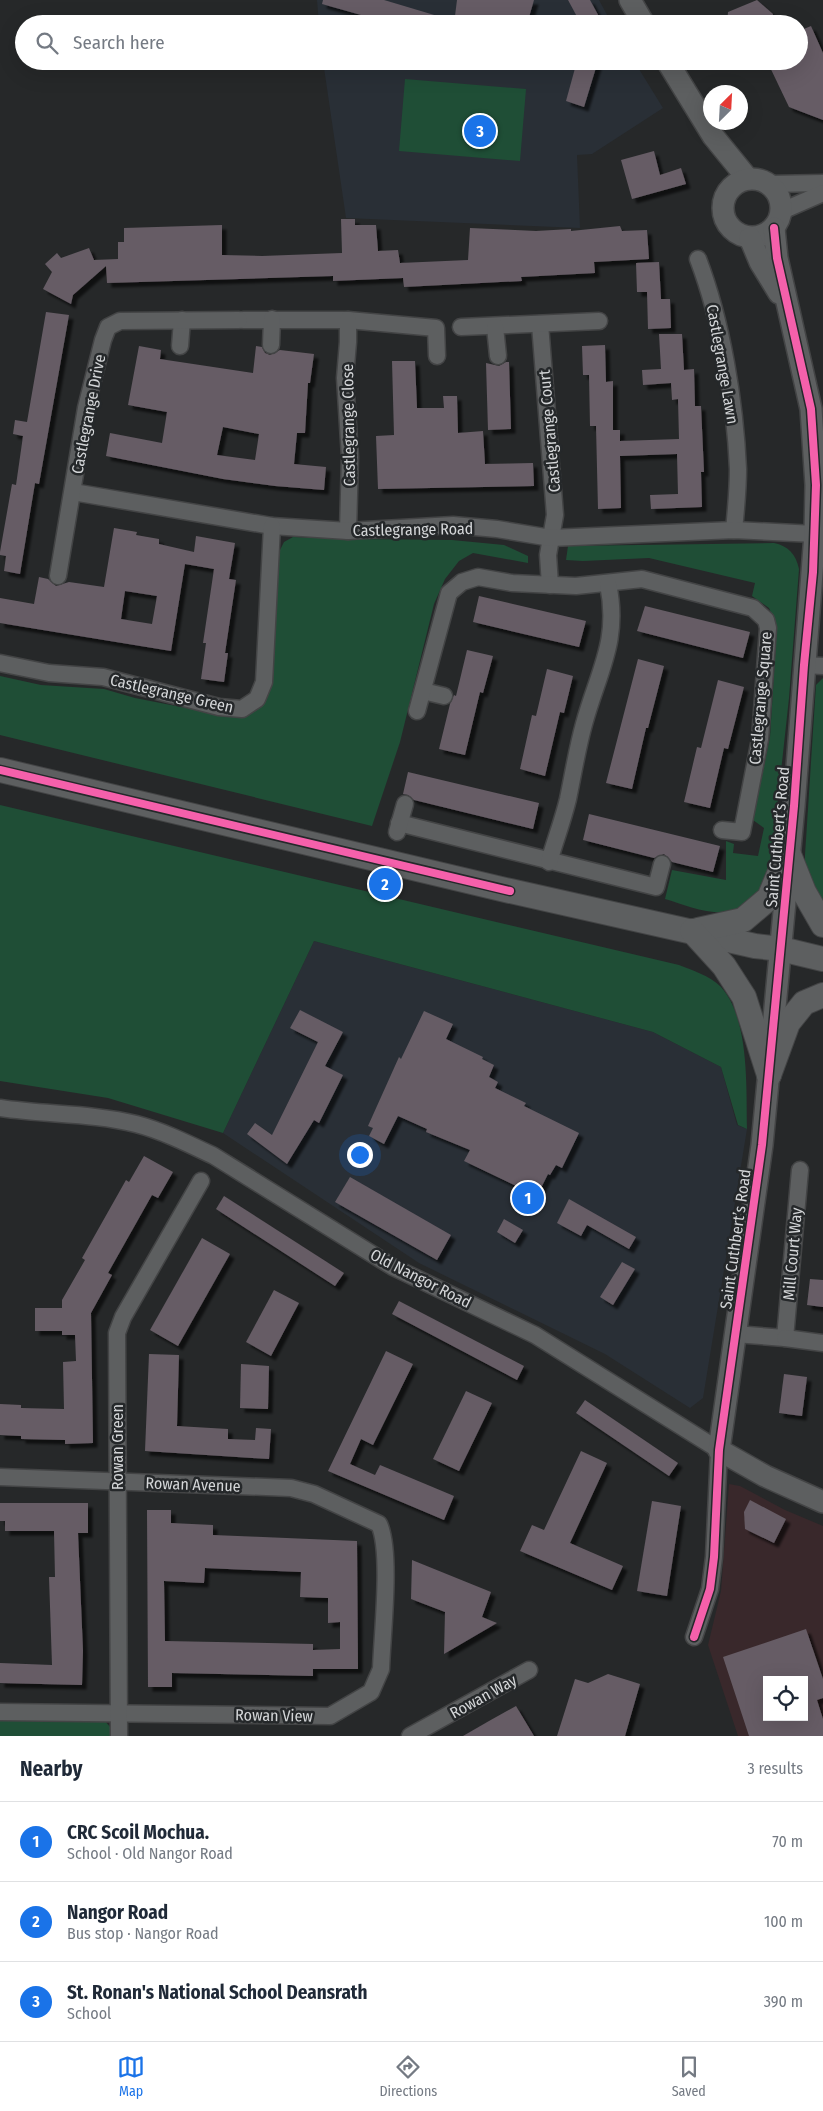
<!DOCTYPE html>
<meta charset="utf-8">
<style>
:root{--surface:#fff;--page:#f6f6f7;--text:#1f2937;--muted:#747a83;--line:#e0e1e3;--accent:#1a73e8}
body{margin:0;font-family:"Fira Sans Condensed",sans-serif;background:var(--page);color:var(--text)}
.controls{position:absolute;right:15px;bottom:15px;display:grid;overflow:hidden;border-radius:0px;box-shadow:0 5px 20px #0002}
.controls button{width:45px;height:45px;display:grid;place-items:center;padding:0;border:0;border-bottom:1px solid var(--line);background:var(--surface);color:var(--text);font:25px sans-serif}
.compass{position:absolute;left:703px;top:85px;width:45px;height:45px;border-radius:50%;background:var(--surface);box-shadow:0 5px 20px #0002;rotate:24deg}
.you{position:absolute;left:359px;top:1154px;width:18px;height:18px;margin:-12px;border:4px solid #fff;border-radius:50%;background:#1a73e8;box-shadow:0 0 0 8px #1a73e833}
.badge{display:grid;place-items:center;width:32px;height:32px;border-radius:50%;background:var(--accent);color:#fff;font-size:16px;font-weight:700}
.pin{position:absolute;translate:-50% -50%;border:2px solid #fff;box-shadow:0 1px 5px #0006}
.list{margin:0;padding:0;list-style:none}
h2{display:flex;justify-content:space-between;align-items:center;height:65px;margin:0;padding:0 20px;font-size:21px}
h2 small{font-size:16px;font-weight:400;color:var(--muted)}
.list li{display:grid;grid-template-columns:32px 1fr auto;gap:15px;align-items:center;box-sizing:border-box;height:80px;padding:0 20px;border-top:1px solid var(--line)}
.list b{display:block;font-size:19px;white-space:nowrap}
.list p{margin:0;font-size:16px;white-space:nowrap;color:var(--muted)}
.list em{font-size:16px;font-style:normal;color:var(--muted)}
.icon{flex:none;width:28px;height:28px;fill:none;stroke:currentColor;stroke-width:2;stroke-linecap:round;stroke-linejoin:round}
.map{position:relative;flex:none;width:823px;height:1736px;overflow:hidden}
.search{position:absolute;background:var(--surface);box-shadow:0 5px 20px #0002;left:15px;right:15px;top:15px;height:55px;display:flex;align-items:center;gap:12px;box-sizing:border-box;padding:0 18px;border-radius:28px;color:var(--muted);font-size:19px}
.sheet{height:305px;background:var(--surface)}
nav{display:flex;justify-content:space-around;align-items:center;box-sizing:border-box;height:70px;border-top:1px solid var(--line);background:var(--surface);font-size:14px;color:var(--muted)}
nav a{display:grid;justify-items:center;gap:2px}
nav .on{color:var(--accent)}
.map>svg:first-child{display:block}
.commercial{fill:#39282b;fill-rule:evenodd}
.built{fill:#292f36}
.green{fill:#1f4e36}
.building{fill:#665c65;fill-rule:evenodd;filter:url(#shadow)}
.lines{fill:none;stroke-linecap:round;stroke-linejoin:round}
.minor-casing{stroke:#434445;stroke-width:19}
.tertiary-casing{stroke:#434445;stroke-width:24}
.secondary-casing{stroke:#434445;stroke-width:26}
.minor{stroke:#5d5f60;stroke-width:16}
.tertiary{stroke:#5d5f60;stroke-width:21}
.secondary{stroke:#5d5f60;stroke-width:24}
.cycleway-casing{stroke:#25282a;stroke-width:11}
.cycleway{stroke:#f560ab;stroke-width:8}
.labels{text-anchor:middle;stroke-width:5;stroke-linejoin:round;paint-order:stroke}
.street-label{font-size:16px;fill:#d4d6d8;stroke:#25282a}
</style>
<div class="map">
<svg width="823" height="1736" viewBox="0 0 823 1736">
<defs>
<filter id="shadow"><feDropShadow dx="4.5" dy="4.5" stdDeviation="1" flood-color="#0009"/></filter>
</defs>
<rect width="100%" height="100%" fill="#262829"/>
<!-- commercial -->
<path class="commercial" d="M729 1484 740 1486 785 1510 823 1526V1736H738L708 1645 721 1591ZM767 1680H804V1717H767Z"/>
<!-- built -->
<g class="built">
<polygon points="317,0 599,0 612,24 319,24"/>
<polygon points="323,61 634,61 663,108 592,154 577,155 580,228 346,218"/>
<polygon points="314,941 653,1032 721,1067 737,1125 747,1129 703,1398 690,1408 605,1354 419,1263 223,1133"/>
</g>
<!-- green -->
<g class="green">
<polygon points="405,79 526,89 520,161 399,151"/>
<polygon points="293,537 345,539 452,540 504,545 528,556 528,563 473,553 459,561 445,579 434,604 400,742 372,826 0,735 0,676 41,685 104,689 135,698 217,714 268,685 280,550 284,542"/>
<path d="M774 543C788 546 796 554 799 569L789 698 769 882C758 889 752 901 741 908 719 920 686 905 665 899L672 870 726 880V841L734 844 733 853 758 856 764 828 753 820 770 737 777 627 769 608 752 596 755 583 649 558 583 561 566 560 568 546Z"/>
<polygon points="823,678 823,908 805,867 805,855 816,685"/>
<path d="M0 805 679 965C692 970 710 976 720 986 750 1017 746 1089 747 1129L738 1125 721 1067 653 1032 314 941 223 1133 108 1098 0 1081Z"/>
<polygon points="0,1718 104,1720 111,1728 112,1736 0,1736"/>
</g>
<!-- building -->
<g class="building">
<polygon points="323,0 384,0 451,20 450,24 393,24 322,4"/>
<polygon points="457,0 534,0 527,24 454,24"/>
<polygon points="568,0 590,0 603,24 581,24"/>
<polygon points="757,0 773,14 772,24 727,24 728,12"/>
<polygon points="811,26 823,53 823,120 789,107 767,61 799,61 799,31"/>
<polygon points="577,61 598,61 584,107 566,101"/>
<polygon points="654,151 660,175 681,168 686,184 632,199 621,160"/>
<polygon points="341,219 355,219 355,225 376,225 378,251 398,250 400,263 468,260 470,228 536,231 571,229 571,231 620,226 622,231 647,230 649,259 594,262 595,273 521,277 522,281 404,287 403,278 333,281 333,276 107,283 106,266 73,295 71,304 43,289 52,272 45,264 57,253 61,258 89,248 94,260 118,259 118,242 124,242 124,228 222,225 222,255 262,256 342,253"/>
<polygon points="659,262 661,299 670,299 671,328 648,329 647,292 637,292 636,263"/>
<polygon points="46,312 69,315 39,484 35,483 20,574 4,571 6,556 0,555 0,552 12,484 16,485 23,436 13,434 15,420 27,422"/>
<polygon points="659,334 682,334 684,370 694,369 695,406 701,406 704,472 701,472 702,507 651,509 650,495 678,494 677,454 620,456 621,508 598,509 596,426 590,426 589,375 583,375 582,346 605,345 606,382 613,381 613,430 620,430 620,441 679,439 678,399 672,400 671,383 643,385 642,370 661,369"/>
<path d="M139 346 161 350 160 359 253 373 256 346 262 347 265 353 270 355 280 350 314 354 310 383H308L305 433H297L294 464 326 467 324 490 275 486 223 479 106 456 110 433 162 443 167 412 128 405ZM223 427 259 434 255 460 217 455Z"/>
<polygon points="392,361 415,361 417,408 444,408 443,396 457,396 458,433 483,431 485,464 533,463 534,486 378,489 376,436 394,435"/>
<polygon points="506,362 509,362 511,429 488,430 486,363 499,366"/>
<path d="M114 528 137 532 136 535 159 539V544L194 552 196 536 235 543 229 579 236 580 225 653H228L224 682 201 679 206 643H203L214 569 185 564 171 651 0 623V598L34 604 39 577 48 579 56 586 69 582 104 587ZM125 591 157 596 152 624 121 619Z"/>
<polygon points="479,596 586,621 579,647 473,622"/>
<polygon points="645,606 750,632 743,658 637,631"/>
<polygon points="467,650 493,656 483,693 480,692 465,755 439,749 450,704 454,695 456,696"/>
<polygon points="638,659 664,666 648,728 646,728 632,789 606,783"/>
<polygon points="547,669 573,676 564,713 560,712 545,776 520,769 532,715 536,716"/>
<polygon points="718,680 744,687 728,749 724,748 710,808 684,802 697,747 701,748"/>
<polygon points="408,772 539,803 533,829 414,800 408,795 403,794"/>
<polygon points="589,814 720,846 713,872 672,862 664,854 654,858 583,840"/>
<polygon points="300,1010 343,1032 325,1066 343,1075 319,1123 314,1120 287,1164 247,1134 255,1123 272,1135 318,1042 290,1028"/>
<polygon points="424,1011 453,1024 446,1039 483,1057 482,1059 494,1065 489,1077 498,1082 495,1088 526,1103 524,1106 579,1133 562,1168 556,1165 550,1175 548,1174 537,1196 464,1161 470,1150 426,1132 427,1129 398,1116 384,1144 369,1136 373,1128 368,1126 399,1057 401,1059"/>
<polygon points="144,1156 173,1172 158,1198 152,1195 108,1273 112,1275 91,1313 93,1443 65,1444 65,1440 21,1439 21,1436 0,1435 0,1404 21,1405 21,1408 64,1409 63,1362 76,1361 75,1335 62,1335 62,1331 35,1331 35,1308 62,1308 62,1300 85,1260 82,1258 126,1180 129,1182"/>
<polygon points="350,1177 451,1235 437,1260 335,1202"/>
<polygon points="224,1196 344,1273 335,1286 216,1209"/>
<polygon points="569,1199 636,1237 629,1249 587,1225 581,1236 557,1223"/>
<polygon points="504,1219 523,1230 515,1243 497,1232"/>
<polygon points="202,1238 230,1254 178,1346 150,1330"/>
<polygon points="622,1262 635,1269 613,1305 600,1297"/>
<polygon points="810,1279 823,1280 823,1307 807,1305"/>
<polygon points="274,1290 299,1303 271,1356 246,1342"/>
<polygon points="399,1301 524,1366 517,1380 392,1314"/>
<polygon points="386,1351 413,1364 373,1445 361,1439 350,1464 375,1475 380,1465 454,1496 444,1520 328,1471"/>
<polygon points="149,1354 179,1355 177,1426 228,1429 228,1439 255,1440 256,1428 271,1429 269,1459 145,1451"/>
<polygon points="241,1364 269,1366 268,1409 240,1408"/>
<polygon points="784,1374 807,1377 802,1416 779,1413"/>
<polygon points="466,1391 492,1403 459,1471 433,1459"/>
<polygon points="585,1400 678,1463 669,1476 576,1413"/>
<polygon points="581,1451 607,1463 570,1543 623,1566 612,1590 520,1551 532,1525 544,1530"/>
<polygon points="750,1500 786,1519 774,1543 745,1529 744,1512"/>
<polygon points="652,1501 681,1506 667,1596 637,1591"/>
<polygon points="0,1503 88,1503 88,1533 78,1533 83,1651 82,1685 0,1683 0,1663 52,1665 49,1577 55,1577 54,1531 5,1531 5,1521 0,1521"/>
<path d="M147 1510H171V1523L213 1525V1535L357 1541 358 1669H313V1676L172 1673V1687H148ZM205 1568 301 1572 300 1597 328 1598V1623L340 1622V1649L313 1650V1644L165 1641 164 1581 204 1583Z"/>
<polygon points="412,1560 491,1592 482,1617 497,1623 444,1654 445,1612 411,1599"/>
<path d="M806 1629 823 1679V1698L817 1700 823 1719V1736H749L723 1657ZM767 1680H804V1717H767Z"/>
<polygon points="608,1674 640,1684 625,1736 557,1736 575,1679 588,1683"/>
<polygon points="516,1706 534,1736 463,1736 489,1721"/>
</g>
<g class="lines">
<!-- minor casing -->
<g class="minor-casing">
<g id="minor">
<polyline points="770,184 823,183"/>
<polyline points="782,211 823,193"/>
<path d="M698 259C722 322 735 402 738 469 738 489 736 510 734 530"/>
<polyline points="243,320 348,320 436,328 437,356"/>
<polyline points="348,320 348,342 345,378 350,457 348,531"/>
<polyline points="540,324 555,515 548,555 550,585"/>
<polyline points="461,327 599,321"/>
<polyline points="495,327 498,356"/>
<polyline points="271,345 272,319"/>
<polyline points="180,346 182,320"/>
<polyline points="73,492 272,526 348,531 453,525 497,529 551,538 734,530 815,534"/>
<polyline points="58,576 86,408 103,340 108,327 120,321 239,320"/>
<polyline points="0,663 49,673 103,677 219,707 242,709 257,699 264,682 272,526"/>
<polyline points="804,665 823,666"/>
<polyline points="423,691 444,696"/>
<polyline points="417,711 449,593 462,582 478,577 512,583 576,586 642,579 753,608 766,620 768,628 760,739 742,832 722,830"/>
<polyline points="399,823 656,887 662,864"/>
<polyline points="397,832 405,804"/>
<path d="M549 862C555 841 563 820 568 799 573 775 577 749 584 724 598 672 620 641 608 584"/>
<path d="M0 1108C45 1115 92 1113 136 1124 163 1131 189 1144 214 1156L393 1267 535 1335 719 1450 714 1557 710 1589 694 1637"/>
<polyline points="735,1334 785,1338 800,1170"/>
<polyline points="785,1338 823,1343"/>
<path d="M0 1477 291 1488 314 1494 379 1524C392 1552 382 1635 381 1669L371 1692 330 1716 0 1712"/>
<polyline points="119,1736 117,1333 123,1317 201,1181"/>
<polyline points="410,1736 529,1670"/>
</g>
</g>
<!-- tertiary casing -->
<g class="tertiary-casing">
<g id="tertiary">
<polyline points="630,0 644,24"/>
<polyline points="667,61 713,136 748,179"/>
<circle cx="752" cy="208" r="29"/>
<polyline points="774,228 777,258 811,409 816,485 815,534 794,806 762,1145 719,1450 765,1476 823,1502"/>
<polyline points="750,238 760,262 779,293"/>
</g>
</g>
<!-- secondary casing -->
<g class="secondary-casing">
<g id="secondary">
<polyline points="0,770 510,891 755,946 781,949 823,959"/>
<polyline points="788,852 804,892 823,925"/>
<polyline points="698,930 743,920 769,898 788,852"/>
<polyline points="692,931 724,966 744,997 769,1075"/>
<polyline points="769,1075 788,1023 804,1003 823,995"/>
</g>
</g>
<!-- minor -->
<use href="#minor" class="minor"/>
<!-- tertiary -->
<use href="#tertiary" class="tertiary"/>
<!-- secondary -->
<use href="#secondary" class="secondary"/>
<!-- cycleway casing -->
<g class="cycleway-casing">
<g id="cycleway">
<polyline points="0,770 510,891"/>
<polyline points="694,1637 710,1589 714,1557 719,1450 762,1145 794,806 804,665 813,572 816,485 811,409 777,258 774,228"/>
</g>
</g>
<!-- cycleway -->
<use href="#cycleway" class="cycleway"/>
</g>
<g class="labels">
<!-- street labels -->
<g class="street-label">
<text transform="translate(723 364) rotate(80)" y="6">Castlegrange Lawn</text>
<text transform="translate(88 414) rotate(-79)" y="6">Castlegrange Drive</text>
<text transform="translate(348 425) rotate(-91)" y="6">Castlegrange Close</text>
<text transform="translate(549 431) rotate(-95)" y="6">Castlegrange Court</text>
<text transform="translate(413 529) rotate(-1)" y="6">Castlegrange Road</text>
<text transform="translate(172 693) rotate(13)" y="6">Castlegrange Green</text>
<text transform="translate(760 698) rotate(-85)" y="6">Castlegrange Square</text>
<text transform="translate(777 837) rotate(-85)" y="6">Saint Cuthbert’s Road</text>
<text transform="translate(735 1239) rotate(-82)" y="6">Saint Cuthbert’s Road</text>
<text transform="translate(792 1254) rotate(-85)" y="6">Mill Court Way</text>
<text transform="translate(421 1278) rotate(27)" y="6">Old Nangor Road</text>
<text transform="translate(117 1447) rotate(-90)" y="6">Rowan Green</text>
<text transform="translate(193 1484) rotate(2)" y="6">Rowan Avenue</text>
<text transform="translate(483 1696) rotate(-29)" y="6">Rowan Way</text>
<text transform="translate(274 1715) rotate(1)" y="6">Rowan View</text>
</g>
</g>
</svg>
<div class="controls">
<button><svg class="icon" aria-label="locate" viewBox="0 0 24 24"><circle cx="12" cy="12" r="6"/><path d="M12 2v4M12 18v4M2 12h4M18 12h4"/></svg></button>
</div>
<svg class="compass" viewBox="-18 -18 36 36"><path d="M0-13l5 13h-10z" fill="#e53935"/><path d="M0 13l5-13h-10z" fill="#747a83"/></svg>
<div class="you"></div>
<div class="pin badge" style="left:528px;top:1198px">1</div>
<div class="pin badge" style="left:385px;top:884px">2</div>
<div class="pin badge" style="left:480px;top:131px">3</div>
<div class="search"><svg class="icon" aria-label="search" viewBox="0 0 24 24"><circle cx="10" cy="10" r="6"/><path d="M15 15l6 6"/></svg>Search here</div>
</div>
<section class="sheet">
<h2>Nearby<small>3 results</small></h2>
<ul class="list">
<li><span class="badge">1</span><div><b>CRC Scoil Mochua.</b><p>School · Old Nangor Road</p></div><em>70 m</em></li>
<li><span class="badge">2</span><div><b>Nangor Road</b><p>Bus stop · Nangor Road</p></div><em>100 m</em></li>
<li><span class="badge">3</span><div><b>St. Ronan's National School Deansrath</b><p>School</p></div><em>390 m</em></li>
</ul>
</section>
<nav>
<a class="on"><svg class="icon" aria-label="map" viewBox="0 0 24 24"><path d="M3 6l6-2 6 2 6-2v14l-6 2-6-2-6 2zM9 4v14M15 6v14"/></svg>Map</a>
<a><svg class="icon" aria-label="directions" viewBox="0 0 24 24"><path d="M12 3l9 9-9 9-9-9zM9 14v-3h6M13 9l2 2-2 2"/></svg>Directions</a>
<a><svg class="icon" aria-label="saved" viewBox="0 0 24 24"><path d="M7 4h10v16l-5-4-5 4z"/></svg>Saved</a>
</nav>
